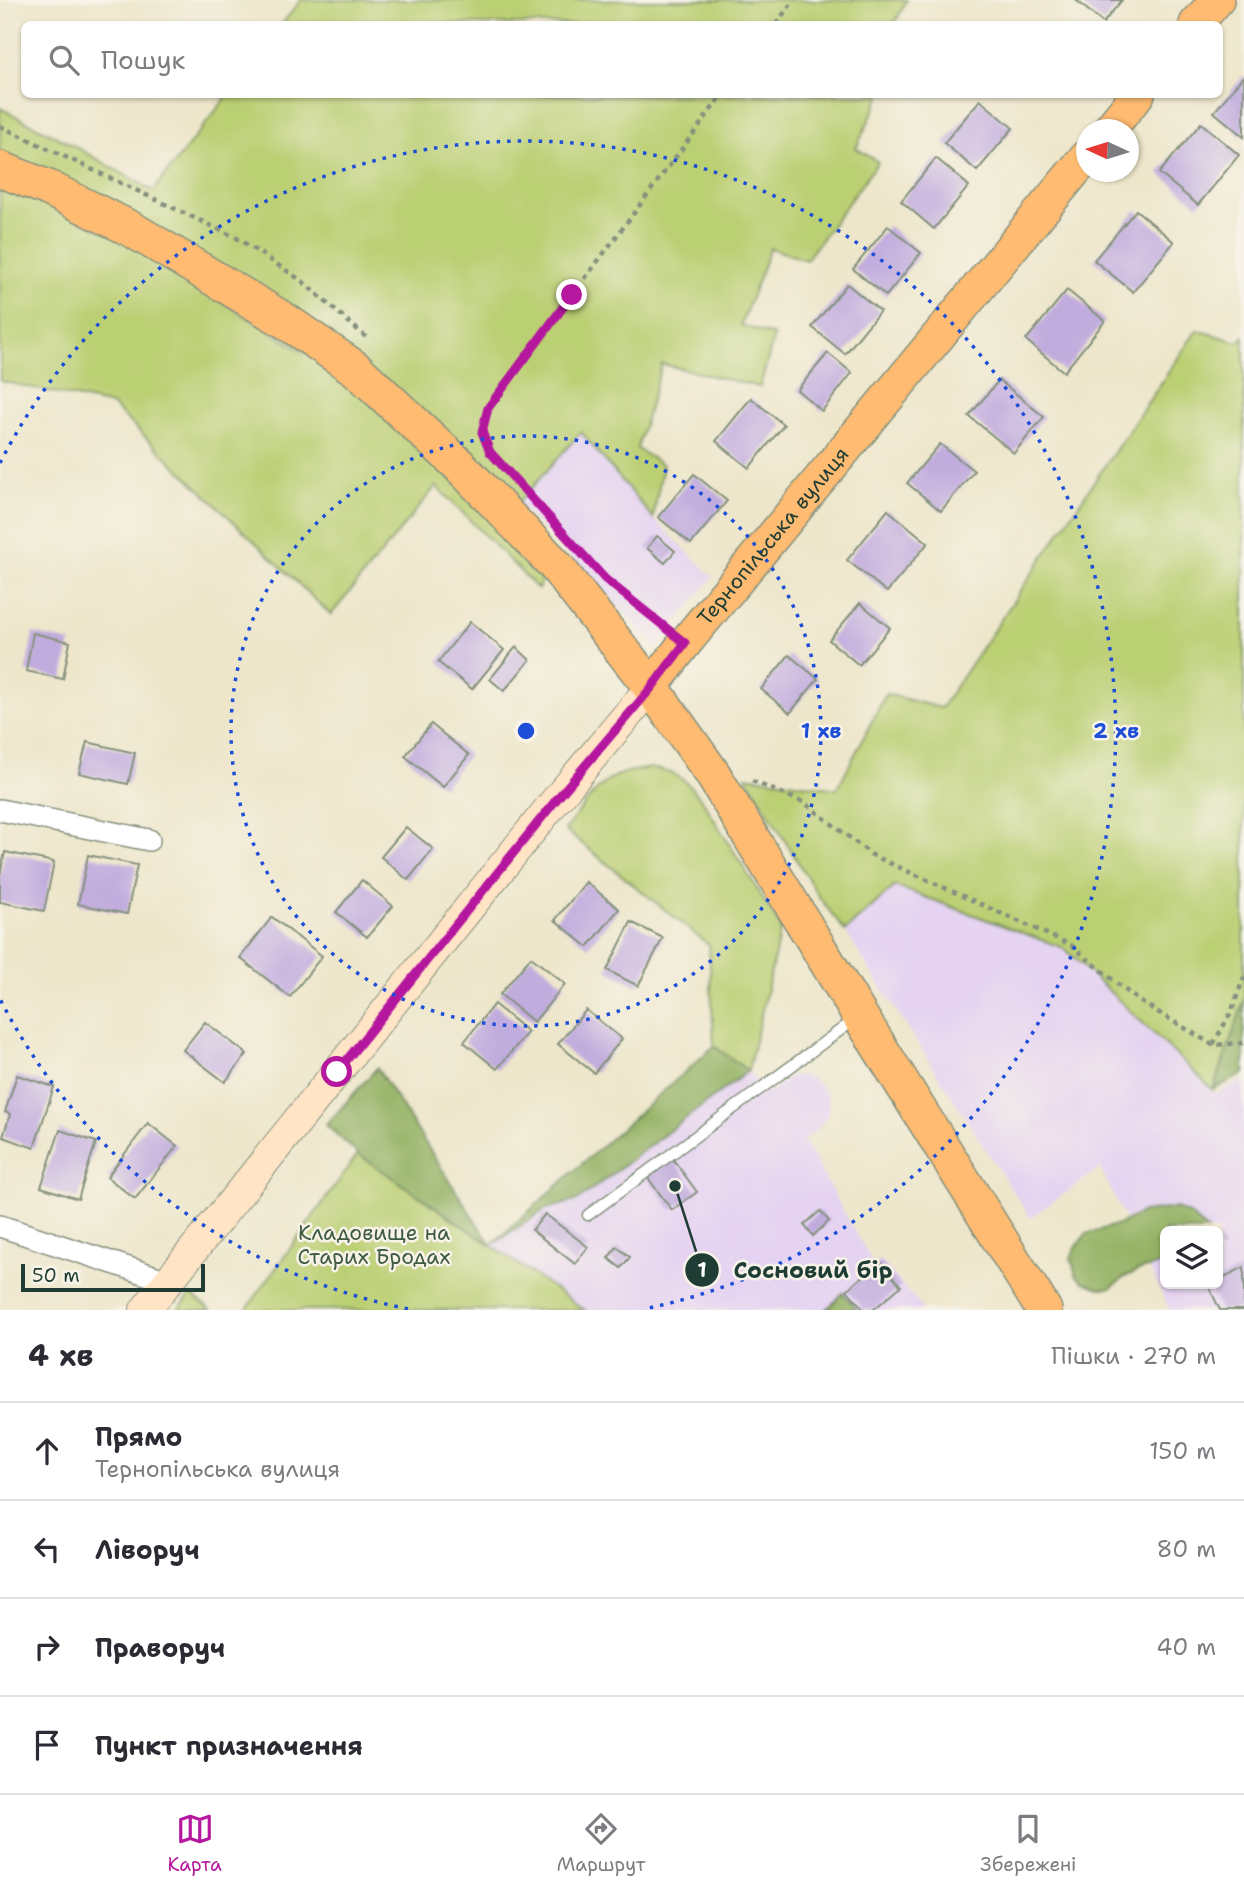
<!DOCTYPE html>
<html lang="uk">
<meta charset="utf-8">
<style>
:root{--surface:#fff;--page:#f7f7f7;--text:#2b2b33;--muted:#7c7c81;--line:#e1e1e2;--accent:#b5179e}
body{margin:0;font-family:"Shantell Sans",sans-serif;background:var(--page);color:var(--text)}
.controls{position:absolute;right:21px;bottom:21px;display:grid;overflow:hidden;border-radius:10px;box-shadow:0 2px 5px #0004}
.controls button{width:63px;height:63px;display:grid;place-items:center;padding:0;border:0;border-bottom:2px solid var(--line);background:var(--surface);color:var(--text);font:35px sans-serif}
.compass{position:absolute;left:1076px;top:119px;width:63px;height:63px;border-radius:50%;background:var(--surface);box-shadow:0 2px 5px #0004;rotate:274deg}
.scale{position:absolute;left:21px;bottom:18px;width:184px;box-sizing:border-box;padding-left:7px;border:4px solid #1f3d34;border-top:0;font-size:19px;line-height:24px;white-space:nowrap;color:#1f3d34;-webkit-text-stroke:5px #f7f3e8;paint-order:stroke}
.stop{position:absolute;width:21px;height:21px;margin:-16px;border:5px solid #b5179e;border-radius:50%;background:#fff}
.stop.end{background:#b5179e;border-color:#fff;box-shadow:0 2px 7px #0008}
.list{margin:0;padding:0;list-style:none}
h2{display:flex;justify-content:space-between;align-items:center;height:91px;margin:0;padding:0 28px;font-size:30px}
h2 small{font-size:23px;font-weight:400;color:var(--muted)}
.list li{display:grid;grid-template-columns:46px 1fr auto;gap:21px;align-items:center;box-sizing:border-box;height:98px;padding:0 28px;border-top:2px solid var(--line)}
.list b{display:block;font-size:26px;white-space:nowrap}
.list p{margin:0;font-size:23px;white-space:nowrap;color:var(--muted)}
.list em{font-size:23px;font-style:normal;color:var(--muted)}
.icon{flex:none;width:38px;height:38px;fill:none;stroke:currentColor;stroke-width:2;stroke-linecap:round;stroke-linejoin:round}
.map{position:relative;flex:none;width:1244px;height:1310px;overflow:hidden}
.search{position:absolute;background:var(--surface);box-shadow:0 2px 5px #0004;left:21px;right:21px;top:21px;height:77px;display:flex;align-items:center;gap:18px;box-sizing:border-box;padding:0 24px;border-radius:10px;color:var(--muted);font-size:26px}
.sheet{height:483px;background:var(--surface)}
nav{display:flex;justify-content:space-around;align-items:center;box-sizing:border-box;height:98px;border-top:2px solid var(--line);background:var(--surface);font-size:19px;color:var(--muted)}
nav a{display:grid;justify-items:center;gap:4px}
nav .on{color:var(--accent)}
.map>svg:first-child{display:block}
.built{fill:#e5d3f1;fill-rule:evenodd}
.green{fill:#bbcf73;stroke:#6d8654;stroke-width:2}
.forest{fill:#94b265;stroke:#5a784c;stroke-width:2}
.building{fill:#c1acde}
.lines{fill:none;stroke-linecap:round;stroke-linejoin:round}
.service-casing{stroke:#86927f;stroke-width:13}
.minor-casing{stroke:#86927f;stroke-width:24}
.secondary-casing{stroke:#86927f;stroke-width:32}
.primary-casing{stroke:#86927f;stroke-width:36}
.trunk-casing{stroke:#86927f;stroke-width:38}
.path{stroke:#86927f;stroke-width:4.5;stroke-dasharray:5 5;stroke-linecap:butt}
.service{stroke:#fff;stroke-width:10}
.minor{stroke:#fff;stroke-width:21}
.secondary{stroke:#ffe4c6;stroke-width:30}
.primary{stroke:#febb71;stroke-width:33}
.trunk{stroke:#febb71;stroke-width:35}
.route{stroke:#b5179e;stroke-width:9}
.ring{fill:none;stroke:#1d4ed8;stroke-width:3.5;stroke-dasharray:3.5 7}
.labels{text-anchor:middle;stroke-width:5;stroke-linejoin:round;paint-order:stroke}
.street-label{font-size:21px;fill:#1f3d34;stroke:#f7f3e8}
.park-label{font-size:21px;fill:#3e5a41;stroke:#f7f3e8}
.centre{fill:#1d4ed8;stroke:#f7f3e8;stroke-width:3.5}
.ring-label{font-size:21px;text-anchor:middle;font-weight:bold;fill:#1d4ed8;stroke:#f7f3e8;stroke-width:5;stroke-linejoin:round;paint-order:stroke}
.leader{fill:none;stroke:#1f3d34;stroke-width:2.5}
.callout-dot{fill:#1f3d34;stroke:#f7f3e8;stroke-width:2.5}
.mark-label{font-size:21px;text-anchor:middle;font-weight:bold;fill:#fff}
.callout-label{font-size:23px;text-anchor:middle;font-weight:bold;fill:#1f3d34;stroke:#f7f3e8;stroke-width:5;stroke-linejoin:round;paint-order:stroke}
</style>
<div class="map">
<svg width="1244" height="1310" viewBox="0 0 1244 1310">
<rect width="100%" height="100%" fill="#f7f3e8"/>
<filter id="ink" filterUnits="userSpaceOnUse"><feTurbulence type="fractalNoise" baseFrequency=".0143" numOctaves="2"/><feDisplacementMap in="SourceGraphic" scale="14" xChannelSelector="R" yChannelSelector="G"/><feConvolveMatrix kernelMatrix="1 2 1 2 8 2 1 2 1" color-interpolation-filters="sRGB"/></filter>
<filter id="wash" filterUnits="userSpaceOnUse"><feTurbulence type="fractalNoise" baseFrequency=".00686" numOctaves="4" result="noise"/><feDisplacementMap in="SourceGraphic" scale="28" xChannelSelector="R" yChannelSelector="G"/><feGaussianBlur stdDeviation="1.57" result="paint"/><feColorMatrix in="noise" values="0 0 0 0 0 0 0 0 0 0 0 0 0 0 0 0 0 1.4 0 .05"/><feComposite in="paint" operator="in"/></filter>
<g filter="url(#wash)">
<rect width="100%" height="100%" fill="#ede6ca"/>
<!-- built -->
<g class="built">
<polygon points="581,432 653,518 713,577 657,647 518,503"/>
<path d="M895 886 1064 948 1213 1090 1215 1094 1244 1080V1310H1170L1100 1168 1030 1218 845 931ZM1165 1231H1218V1284H1165Z"/>
<polygon points="714,1046 748,1071 769,1092 790,1076 801,1075 813,1079 823,1088 829,1101 827,1117 819,1128 803,1140 874,1265 881,1260 924,1310 857,1310 843,1293 826,1310 585,1310 491,1245"/>
</g>
<!-- green -->
<g class="green">
<polygon points="301,0 907,0 894,24 282,24"/>
<polygon points="228,95 881,95 856,148 878,162 806,260 770,248 741,325 774,336 760,387 662,364 637,449 663,465 653,518 581,432 518,503 467,454 0,155 0,108 69,143 153,191"/>
<polygon points="0,183 127,242 346,379 530,554 542,581 538,589 436,486 331,615 112,405 0,381"/>
<polygon points="1197,330 1239,342 1244,336 1244,1001 1213,1090 1064,948 895,886 845,931 819,897 746,776 837,789 886,694 941,708"/>
<path d="M651 768C680 773 687 781 704 803L781 928 748 1071 714 1046 709 945 565 830C578 814 591 792 609 780 621 772 637 770 651 768Z"/>
<polygon points="358,1154 585,1310 246,1310"/>
<polygon points="191,1294 211,1310 178,1310"/>
</g>
<!-- forest -->
<g class="forest">
<polygon points="1244,1001 1244,1074 1214,1089"/>
<polygon points="714,1046 748,1071 578,1200 546,1209 491,1245 358,1154 326,1125 377,1068 491,1245"/>
<polygon points="1175,1208 1191,1215 1207,1231 1165,1231 1165,1265 1164,1263 1135,1272 1125,1277 1110,1288 1099,1288 1083,1282 1076,1275 1071,1258 1075,1248 1086,1234 1119,1224 1143,1212"/>
<polygon points="843,1293 857,1310 826,1310"/>
</g>
<g id="blocks">
<!-- building -->
<g class="building">
<polygon points="1076,0 1122,0 1103,23"/>
<polygon points="1244,75 1244,137 1214,112"/>
<polygon points="980,100 1013,128 977,171 944,143"/>
<polygon points="1201,123 1239,155 1198,205 1159,173"/>
<polygon points="936,158 969,186 934,229 901,201"/>
<polygon points="1136,210 1174,242 1133,292 1094,260"/>
<polygon points="888,226 921,253 886,296 853,269"/>
<polygon points="847,284 880,311 845,354 812,327"/>
<polygon points="1067,290 1105,321 1064,372 1026,340"/>
<polygon points="828,353 852,373 822,411 797,390"/>
<polygon points="999,380 1044,417 1014,453 969,416"/>
<polygon points="751,398 784,425 749,468 716,441"/>
<polygon points="940,444 974,471 941,511 907,483"/>
<polygon points="694,474 727,501 691,544 658,517"/>
<polygon points="888,510 928,543 887,592 847,560"/>
<polygon points="657,536 675,551 665,563 647,548"/>
<polygon points="860,603 890,628 859,665 829,640"/>
<polygon points="470,622 504,650 472,689 438,662"/>
<polygon points="33,633 70,642 63,679 26,671"/>
<polygon points="516,647 530,660 504,691 490,679"/>
<polygon points="789,655 818,679 790,713 761,689"/>
<polygon points="431,724 469,755 443,787 405,756"/>
<polygon points="87,742 135,753 128,784 79,773"/>
<polygon points="406,827 433,849 408,880 381,857"/>
<polygon points="5,852 54,862 44,911 0,902 0,875"/>
<polygon points="88,855 137,865 127,914 78,904"/>
<polygon points="362,880 393,906 367,937 336,912"/>
<polygon points="586,882 619,909 588,947 555,920"/>
<polygon points="272,917 322,956 290,997 240,958"/>
<polygon points="631,922 663,938 638,986 607,970"/>
<polygon points="531,957 565,984 534,1022 500,994"/>
<polygon points="494,1004 528,1032 497,1069 464,1042"/>
<polygon points="586,1010 622,1039 594,1073 558,1044"/>
<polygon points="205,1022 247,1054 225,1082 183,1050"/>
<polygon points="17,1075 54,1087 34,1148 3,1137 10,1114 5,1112"/>
<polygon points="148,1123 177,1146 135,1199 107,1177"/>
<polygon points="60,1130 96,1142 78,1199 41,1187"/>
<polygon points="670,1155 697,1192 672,1210 645,1174"/>
<polygon points="820,1211 829,1221 813,1236 804,1225"/>
<polygon points="545,1214 588,1247 575,1264 532,1230"/>
<polygon points="1218,1236 1224,1248 1218,1251"/>
<polygon points="617,1247 630,1257 621,1268 608,1258"/>
<polygon points="880,1262 901,1286 873,1310 864,1310 847,1290"/>
<polygon points="1244,1267 1244,1310 1220,1310 1208,1285 1218,1284 1218,1280"/>
</g>
</g>
</g>
<g filter="url(#ink)">
<use href="#blocks" fill-opacity="0" stroke="#86927f" stroke-width="2"/>
<g class="lines">
<!-- service casing -->
<g class="service-casing">
<polyline id="service" points="588,1215 857,1018"/>
</g>
<!-- minor casing -->
<g class="minor-casing">
<g id="minor">
<polyline points="0,810 149,840"/>
<polyline points="0,1226 168,1281"/>
</g>
</g>
<!-- secondary casing -->
<g class="secondary-casing">
<polyline id="secondary" points="145,1310 556,800 651,687"/>
</g>
<!-- primary casing -->
<g class="primary-casing">
<g id="primary">
<polyline points="1196,24 1217,0"/>
<polyline points="1109,130 1138,94"/>
<path id="s1" d="M651 687 685 643 1086 157"/>
</g>
</g>
<!-- trunk casing -->
<g class="trunk-casing">
<polyline id="trunk" points="0,169 48,188 133,230 284,320 356,369 458,464 556,566 651,687 712,773 860,1016 1044,1310"/>
</g>
<!-- path -->
<g class="path">
<polyline points="776,24 794,0"/>
<polyline points="0,126 237,238 302,281 366,337"/>
<polyline points="492,454 482,432 488,408 723,94"/>
<polyline points="609,582 665,627"/>
<polyline points="752,781 805,803 872,855 1071,945 1136,999 1213,1045 1244,1043"/>
<polyline points="1213,1044 1231,1013 1244,977"/>
</g>
<!-- service -->
<use href="#service" class="service"/>
<!-- minor -->
<use href="#minor" class="minor"/>
<!-- secondary -->
<use href="#secondary" class="secondary"/>
<!-- primary -->
<use href="#primary" class="primary"/>
<!-- trunk -->
<use href="#trunk" class="trunk"/>
</g>
</g>
<g class="lines" filter="url(#ink)">
<!-- route -->
<polyline class="route" points="337,1072 556,800 652,687 685,643 605,579 490,452 482,432 488,408 572,295"/>
</g>
<!-- distance rings -->
<g class="ring">
<circle cx="526" cy="731" r="295"/>
<path d="M408 1309A590 590 0 0 1 0 999M0 463A590 590 0 1 1 644 1309"/>
</g>
<g class="labels">
<!-- street labels -->
<g class="street-label">
<text dy="7" stroke="none"><textPath href="#s1" startOffset="194">Тернопільська вулиця</textPath></text>
</g>
<!-- park labels -->
<g class="park-label">
<text x="374" y="1240">Кладовище на<tspan x="374" dy="24">Старих Бродах</tspan></text>
</g>
</g>
<circle cx="526" cy="731" r="10" class="centre"/>
<g class="ring-label">
<text x="821" y="738">1 хв</text>
<text x="1116" y="738">2 хв</text>
</g>
<!-- callouts -->
<path class="leader" d="M675 1186L702 1270"/>
<g class="callout-dot">
<circle cx="675" cy="1186" r="7"/>
<circle cx="702" cy="1270" r="18"/>
</g>
<g class="mark-label">
<text x="702" y="1277">1</text>
</g>
<g class="callout-label">
<text x="813" y="1278">Сосновий бір</text>
</g>
</svg>
<div class="controls">
<button><svg class="icon" aria-label="layers" viewBox="0 0 24 24"><path d="M12 4l9 5-9 5-9-5zM3 14l9 5 9-5"/></svg></button>
</div>
<svg class="compass" viewBox="-18 -18 36 36"><path d="M0-13l5 13h-10z" fill="#e53935"/><path d="M0 13l5-13h-10z" fill="#7c7c81"/></svg>
<div class="scale">50 m</div>
<div class="stop" style="left:337px;top:1072px"></div>
<div class="stop end" style="left:572px;top:295px"></div>
<div class="search"><svg class="icon" aria-label="search" viewBox="0 0 24 24"><circle cx="10" cy="10" r="6"/><path d="M15 15l6 6"/></svg>Пошук</div>
</div>
<section class="sheet">
<h2>4 хв<small>Пішки · 270 m</small></h2>
<ul class="list">
<li><svg class="icon" aria-label="ahead" viewBox="0 0 24 24"><path d="M12 20V5M6 11l6-6 6 6"/></svg><div><b>Прямо</b><p>Тернопільська вулиця</p></div><em>150 m</em></li>
<li><svg class="icon" aria-label="left" viewBox="0 0 24 24"><path d="M17 20v-9H6M10 6l-5 5 5 5"/></svg><div><b>Ліворуч</b></div><em>80 m</em></li>
<li><svg class="icon" aria-label="right" viewBox="0 0 24 24"><path d="M7 20v-9h11M14 6l5 5-5 5"/></svg><div><b>Праворуч</b></div><em>40 m</em></li>
<li><svg class="icon" aria-label="arrive" viewBox="0 0 24 24"><path d="M6 21V4h12l-3 4 3 4H6"/></svg><div><b>Пункт призначення</b></div></li>
</ul>
</section>
<nav>
<a class="on"><svg class="icon" aria-label="map" viewBox="0 0 24 24"><path d="M3 6l6-2 6 2 6-2v14l-6 2-6-2-6 2zM9 4v14M15 6v14"/></svg>Карта</a>
<a><svg class="icon" aria-label="directions" viewBox="0 0 24 24"><path d="M12 3l9 9-9 9-9-9zM9 14v-3h6M13 9l2 2-2 2"/></svg>Маршрут</a>
<a><svg class="icon" aria-label="saved" viewBox="0 0 24 24"><path d="M7 4h10v16l-5-4-5 4z"/></svg>Збережені</a>
</nav>
